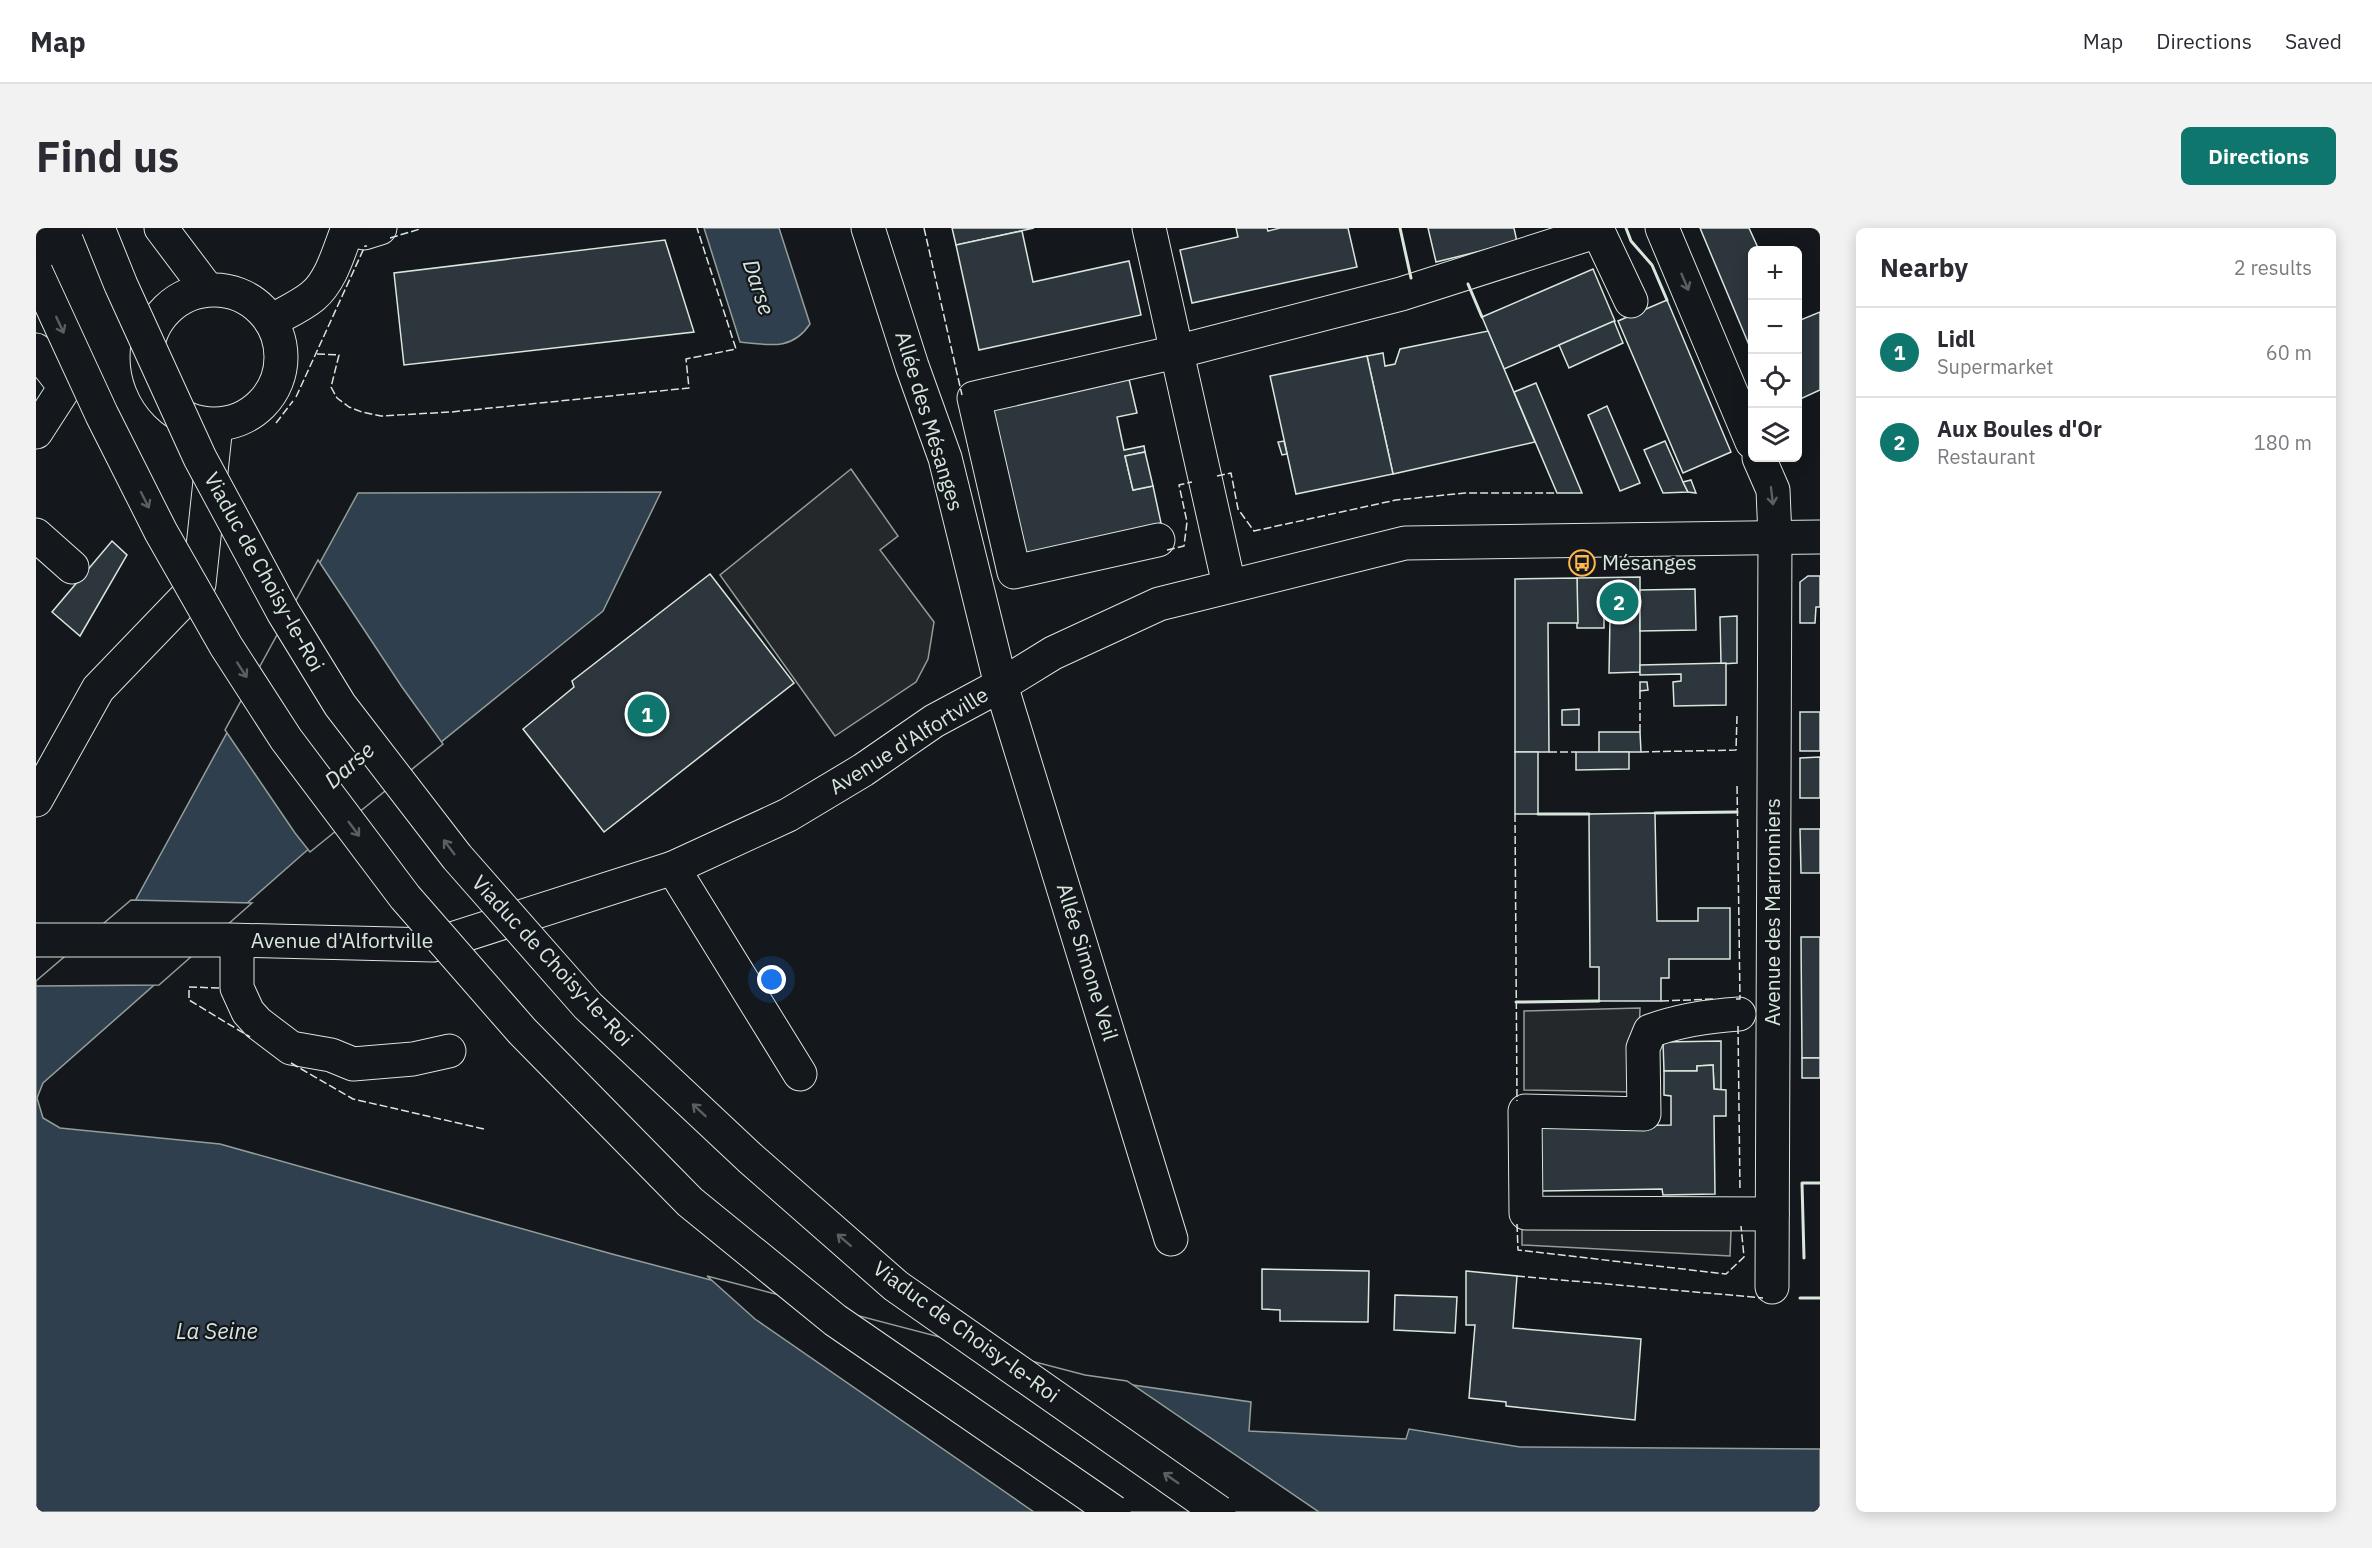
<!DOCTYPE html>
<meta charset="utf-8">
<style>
:root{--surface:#fff;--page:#f2f2f3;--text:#2b2b33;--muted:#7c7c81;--line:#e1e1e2;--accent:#0f766e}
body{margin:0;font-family:"IBM Plex Sans",sans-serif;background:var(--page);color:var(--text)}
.controls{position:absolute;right:18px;top:18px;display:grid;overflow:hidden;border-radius:9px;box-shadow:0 3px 15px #0003}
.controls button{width:54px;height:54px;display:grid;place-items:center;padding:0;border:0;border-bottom:2px solid var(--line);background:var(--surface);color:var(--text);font:30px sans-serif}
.you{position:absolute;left:736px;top:752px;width:21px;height:21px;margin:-15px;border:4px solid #fff;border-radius:50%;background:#1a73e8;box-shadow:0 0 0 9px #1a73e833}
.badge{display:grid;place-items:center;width:39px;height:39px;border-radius:50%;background:var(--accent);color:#fff;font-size:20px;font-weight:700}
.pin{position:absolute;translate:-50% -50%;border:3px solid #fff;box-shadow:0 2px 6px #0006}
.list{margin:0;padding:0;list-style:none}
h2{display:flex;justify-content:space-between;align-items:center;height:78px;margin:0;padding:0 24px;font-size:26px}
h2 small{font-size:20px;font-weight:400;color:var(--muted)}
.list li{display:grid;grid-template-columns:39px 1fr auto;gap:18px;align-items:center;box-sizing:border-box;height:90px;padding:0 24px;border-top:2px solid var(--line)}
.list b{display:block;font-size:22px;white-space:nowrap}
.list p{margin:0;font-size:20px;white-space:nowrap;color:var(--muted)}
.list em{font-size:20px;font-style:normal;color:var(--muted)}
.icon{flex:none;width:33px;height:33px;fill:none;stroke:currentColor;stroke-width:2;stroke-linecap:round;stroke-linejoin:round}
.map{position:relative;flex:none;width:1784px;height:1284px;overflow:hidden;border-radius:9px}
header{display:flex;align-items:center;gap:36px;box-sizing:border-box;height:84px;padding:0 30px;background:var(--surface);border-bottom:2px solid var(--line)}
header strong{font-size:28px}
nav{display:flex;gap:33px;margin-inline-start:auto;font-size:21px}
.intro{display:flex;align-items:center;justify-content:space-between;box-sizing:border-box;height:144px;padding:0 36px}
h1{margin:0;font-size:42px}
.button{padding:15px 27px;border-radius:9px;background:var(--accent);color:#fff;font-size:21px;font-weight:700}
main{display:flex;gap:36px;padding:0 36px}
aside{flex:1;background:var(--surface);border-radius:9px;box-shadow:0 3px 15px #0003}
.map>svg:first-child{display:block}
.parking{fill:#24282b;stroke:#939e99;stroke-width:1.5}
.water{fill:#2f3f4d;stroke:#939e99;stroke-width:1.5}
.pier{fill:#14181c;stroke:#939e99;stroke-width:1.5}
.building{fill:#2c363c;stroke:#d8e6dc;stroke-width:1.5}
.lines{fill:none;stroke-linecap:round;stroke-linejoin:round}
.minor-casing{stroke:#d8e6dc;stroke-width:35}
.major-casing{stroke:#d8e6dc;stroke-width:35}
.minor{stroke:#14181c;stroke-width:33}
.major{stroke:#14181c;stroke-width:33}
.highway-bridge-casing{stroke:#d8e6dc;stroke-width:35;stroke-linecap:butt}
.highway-bridge{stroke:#14181c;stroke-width:33}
.fence{stroke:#d8e6dc;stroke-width:1.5;stroke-dasharray:8 3;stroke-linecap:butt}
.wall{stroke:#d8e6dc;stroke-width:3}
.oneway{stroke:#59605f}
.labels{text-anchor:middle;stroke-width:4.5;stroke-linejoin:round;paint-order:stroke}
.street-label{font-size:21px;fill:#d8e6dc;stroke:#14181c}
.poi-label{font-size:21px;fill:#d8e6dc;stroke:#14181c;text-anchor:start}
.water-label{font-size:22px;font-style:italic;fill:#d8e6dc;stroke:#14181c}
</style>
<header>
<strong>Map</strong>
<nav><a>Map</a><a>Directions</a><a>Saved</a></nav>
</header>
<div class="intro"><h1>Find us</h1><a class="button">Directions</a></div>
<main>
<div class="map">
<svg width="1784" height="1284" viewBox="0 0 1784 1284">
<rect width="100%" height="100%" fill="#14181c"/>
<!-- parking -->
<g class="parking">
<polygon points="815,241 862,308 844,322 898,394 892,431 880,454 799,508 684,347"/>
<polygon points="1604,780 1601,864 1488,862 1488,783"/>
<polygon points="1486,994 1695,1002 1694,1028 1486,1017"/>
</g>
<!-- water -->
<g class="water">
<path d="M668 0H743L774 96C756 123 733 117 704 114Z"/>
<polygon points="625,264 567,383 268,625 7,855 1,870 7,890 24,900 184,916 576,1026 1048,1150 1215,1174 1213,1203 1370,1211 1373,1201 1484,1219 1784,1221 1784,1284 0,1284 0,757 99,673 322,265"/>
</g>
<!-- pier -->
<g class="pier">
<polygon points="282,332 366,459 407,516 274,624 259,605 189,502"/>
<polygon points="95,672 216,675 123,757 0,758 0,753"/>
<polygon points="671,1048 1049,1147 1091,1153 1283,1284 998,1284 719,1091"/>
</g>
<!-- building -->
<g class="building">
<polygon points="916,0 998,0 920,17"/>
<polygon points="1200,0 1231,0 1232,3 1244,0 1312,0 1321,39 1156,75 1144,22 1202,9"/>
<polygon points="1392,0 1478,0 1481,14 1400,34"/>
<polygon points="1664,0 1713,0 1723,22 1716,22 1716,124"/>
<polygon points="986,3 997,54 1093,33 1105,87 943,122 920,17"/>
<polygon points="629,12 658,104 368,137 358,45"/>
<polygon points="1557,41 1579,93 1468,141 1446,89"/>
<polygon points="1631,72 1695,224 1647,245 1582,93"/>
<polygon points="1784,84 1784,162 1762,172 1762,93"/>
<polygon points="1578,93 1587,115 1533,140 1523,117"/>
<polygon points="1452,103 1499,214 1357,246 1331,128 1347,125 1349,138 1359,136 1364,121"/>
<polygon points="1331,128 1357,246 1260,266 1234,148"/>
<polygon points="1092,147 1101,185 1081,189 1088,222 1108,218 1109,224 1089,228 1097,262 1117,258 1125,295 987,326 954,177"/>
<polygon points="1500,155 1546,265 1521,265 1478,164"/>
<polygon points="1571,178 1604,255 1584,263 1552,187"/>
<polygon points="1248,213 1251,226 1246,227 1242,214"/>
<polygon points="1629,213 1647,254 1652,264 1627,265 1608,222"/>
<polygon points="1109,224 1117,258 1097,262 1089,228"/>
<polygon points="1655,252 1660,265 1652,264 1647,254"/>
<polygon points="76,313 91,327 44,408 16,384"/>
<polygon points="674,346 758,455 568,604 487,501 538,459 536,453"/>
<polygon points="1772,348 1784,348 1784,379 1780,379 1779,395 1764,395 1764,354"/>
<polygon points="1604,349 1604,444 1573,445 1574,389 1588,388 1588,374 1568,374 1568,400 1541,400 1541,350"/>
<polygon points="1541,350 1542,395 1512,395 1513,524 1479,524 1479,351"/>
<polygon points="1659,361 1660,402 1604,403 1604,362"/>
<polygon points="1701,388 1701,435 1685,436 1684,389"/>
<polygon points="1690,435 1690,477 1638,478 1637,454 1645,453 1645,446 1604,447 1604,437"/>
<polygon points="1604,454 1611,454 1612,462 1604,463"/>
<polygon points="1543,481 1543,497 1526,497 1526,482"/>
<rect x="1764" y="484" width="20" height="39"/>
<polygon points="1563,504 1604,504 1605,524 1563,524"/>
<rect x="1479" y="524" width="23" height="62"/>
<polygon points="1540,524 1593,524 1593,541 1540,542"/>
<polygon points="1784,529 1784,570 1764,570 1764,530"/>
<polygon points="1619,585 1621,693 1662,693 1662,680 1694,680 1694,731 1633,731 1633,750 1625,750 1625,773 1563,773 1563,739 1554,739 1553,586"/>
<polygon points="1764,601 1784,601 1784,645 1765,645"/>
<polygon points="1765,709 1784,709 1784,830 1766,830"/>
<polygon points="1685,813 1685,862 1678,861 1677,837 1661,838 1661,843 1628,843 1627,814"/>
<rect x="1766" y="830" width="18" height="20"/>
<polygon points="1677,837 1678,861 1690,862 1690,888 1678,888 1679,966 1627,967 1626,961 1505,963 1505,899 1635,897 1635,868 1628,867 1628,843 1661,843 1661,838"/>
<polygon points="1226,1041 1333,1043 1332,1094 1244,1093 1244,1082 1226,1081"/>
<polygon points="1430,1043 1481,1048 1477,1100 1605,1111 1599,1192 1470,1178 1470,1174 1433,1170 1439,1097 1430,1097"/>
<polygon points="1359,1067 1421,1069 1419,1105 1358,1102"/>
</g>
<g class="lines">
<!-- minor casing -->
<g class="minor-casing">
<g id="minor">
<polyline points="125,0 171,61"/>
<polyline points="312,0 328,5 344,0"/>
<polyline points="832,0 876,138 909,230 965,457 1135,1011"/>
<polyline points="1113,0 1193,357"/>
<polyline points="1626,0 1716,214"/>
<circle cx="178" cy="129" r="67"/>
<path d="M235 93C249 85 265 78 277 68 296 52 303 22 312 0"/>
<polyline points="0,122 29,159 0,204"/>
<polyline points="1723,230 1737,262 1739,309 1736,1059"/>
<polyline points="0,307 36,339"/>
<polyline points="1122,312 978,344 938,170 1140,124 1365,66 1562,3 1595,73"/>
<polyline points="0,572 62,461 163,356 180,197"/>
<polyline points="637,640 764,846"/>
<polyline points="201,713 201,760 212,784 222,795 255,820 295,827 317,836 377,831 413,823"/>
<path d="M1703 786C1671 788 1644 792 1614 803L1607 820 1608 886 1489 883 1490 985 1736 986"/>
</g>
</g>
<!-- major casing -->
<g class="major-casing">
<polyline id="major" points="0,712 194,712 397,717 637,640 752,587 827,542 898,493 965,457 1017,425 1123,376 1369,315 1784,309"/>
</g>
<!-- minor -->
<use href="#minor" class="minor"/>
<!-- major -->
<use href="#major" class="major"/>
<!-- highway-bridge casing -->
<g class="highway-bridge-casing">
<g id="highway-bridge">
<polyline points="62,0 85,57 164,230 247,384 304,477 421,629 552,778 714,930 860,1058 1183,1284"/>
<polyline points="0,44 66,187 125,304 190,418 250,511 369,669 486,803 654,974 799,1092 1078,1284"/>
</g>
</g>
<!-- highway-bridge -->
<use href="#highway-bridge" class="highway-bridge"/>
<!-- fence -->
<g class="fence">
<polyline points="888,0 926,167"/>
<polyline points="354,10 384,1"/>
<polyline points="281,126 303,127 295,159 301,170 313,179 326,184 345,188 415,184 653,160 650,131 700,121 661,0"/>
<polyline points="260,169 329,18 331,18"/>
<polyline points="240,195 257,173"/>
<polyline points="1181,248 1195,245 1202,281 1218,303 1360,272 1429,265 1521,265"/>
<polyline points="1131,322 1148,318 1151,294 1143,257 1156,254"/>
<polyline points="1604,463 1604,504"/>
<polyline points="1513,524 1540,524"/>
<polyline points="1605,524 1700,522 1701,488"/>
<polyline points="1479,586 1481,873"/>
<polyline points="183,760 153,759 153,772 214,809"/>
<polyline points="1700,771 1704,771 1701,555"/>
<polyline points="1625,773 1679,771"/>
<polyline points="1702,798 1704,963"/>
<polyline points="255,835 317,871 448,901"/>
<polyline points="1481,996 1482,1022 1690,1046 1708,1029 1705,998"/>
<polyline points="1481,1048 1727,1070"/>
</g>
<!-- wall -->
<g class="wall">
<polyline points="1364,0 1375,50"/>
<polyline points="1590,0 1595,13 1616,37 1631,72"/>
<polyline points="1432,56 1446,89"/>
<polyline points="1619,585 1701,584"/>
<polyline points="1502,586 1553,586"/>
<polyline points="1480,774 1563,773"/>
<polyline points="1768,1030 1766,955 1784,955"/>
<polyline points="1764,1070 1784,1070"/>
</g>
</g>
<!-- one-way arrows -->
<defs><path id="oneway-shaft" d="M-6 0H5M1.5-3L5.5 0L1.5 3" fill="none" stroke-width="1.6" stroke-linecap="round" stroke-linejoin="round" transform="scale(1.5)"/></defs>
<g class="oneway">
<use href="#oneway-shaft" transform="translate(1649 54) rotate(67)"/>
<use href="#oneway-shaft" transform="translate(24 97) rotate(65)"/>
<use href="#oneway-shaft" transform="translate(1736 268) rotate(83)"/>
<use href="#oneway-shaft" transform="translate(109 272) rotate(63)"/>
<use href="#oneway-shaft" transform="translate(206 442) rotate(57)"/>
<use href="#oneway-shaft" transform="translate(318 601) rotate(53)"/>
<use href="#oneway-shaft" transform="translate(413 619) rotate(-127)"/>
<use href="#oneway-shaft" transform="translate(663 882) rotate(-137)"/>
<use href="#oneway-shaft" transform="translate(808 1012) rotate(-139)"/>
<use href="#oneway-shaft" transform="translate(1135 1250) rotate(-145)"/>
</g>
<!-- icons -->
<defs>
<g id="bus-ring" transform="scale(1.35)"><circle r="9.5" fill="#14181c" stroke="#ffb74d" stroke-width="1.5"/><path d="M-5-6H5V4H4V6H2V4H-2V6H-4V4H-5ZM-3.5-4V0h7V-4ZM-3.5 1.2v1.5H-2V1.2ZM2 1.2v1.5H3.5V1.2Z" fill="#ffb74d"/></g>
</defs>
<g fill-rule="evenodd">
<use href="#bus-ring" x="1546" y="335"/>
</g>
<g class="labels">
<!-- street labels -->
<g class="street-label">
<text transform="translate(893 193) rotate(73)" y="7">Allée des Mésanges</text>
<text transform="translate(228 344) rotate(61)" y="7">Viaduc de Choisy-le-Roi</text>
<text transform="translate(873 513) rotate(-32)" y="7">Avenue d'Alfortville</text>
<text transform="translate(1737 684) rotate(-90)" y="7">Avenue des Marronniers</text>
<text x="306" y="720">Avenue d'Alfortville</text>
<text transform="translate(516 733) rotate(47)" y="7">Viaduc de Choisy-le-Roi</text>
<text transform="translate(1051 734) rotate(73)" y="7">Allée Simone Veil</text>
<text transform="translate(930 1104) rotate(36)" y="7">Viaduc de Choisy-le-Roi</text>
</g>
<!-- poi labels -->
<g class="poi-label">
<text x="1566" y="342">Mésanges</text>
</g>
<!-- water labels -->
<g class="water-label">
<text transform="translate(723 59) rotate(72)" y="8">Darse</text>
<text transform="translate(313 537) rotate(-41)" y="8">Darse</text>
<text x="181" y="1111">La Seine</text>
</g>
</g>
</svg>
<div class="controls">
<button>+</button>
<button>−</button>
<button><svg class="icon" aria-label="locate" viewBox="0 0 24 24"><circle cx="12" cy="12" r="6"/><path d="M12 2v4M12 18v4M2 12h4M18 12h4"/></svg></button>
<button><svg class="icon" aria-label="layers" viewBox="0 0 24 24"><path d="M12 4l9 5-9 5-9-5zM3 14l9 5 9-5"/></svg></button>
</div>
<div class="you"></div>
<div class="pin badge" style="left:611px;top:486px">1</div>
<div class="pin badge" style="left:1583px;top:374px">2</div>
</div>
<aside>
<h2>Nearby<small>2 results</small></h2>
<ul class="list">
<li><span class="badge">1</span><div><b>Lidl</b><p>Supermarket</p></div><em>60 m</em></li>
<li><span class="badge">2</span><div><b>Aux Boules d'Or</b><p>Restaurant</p></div><em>180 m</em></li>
</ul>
</aside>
</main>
